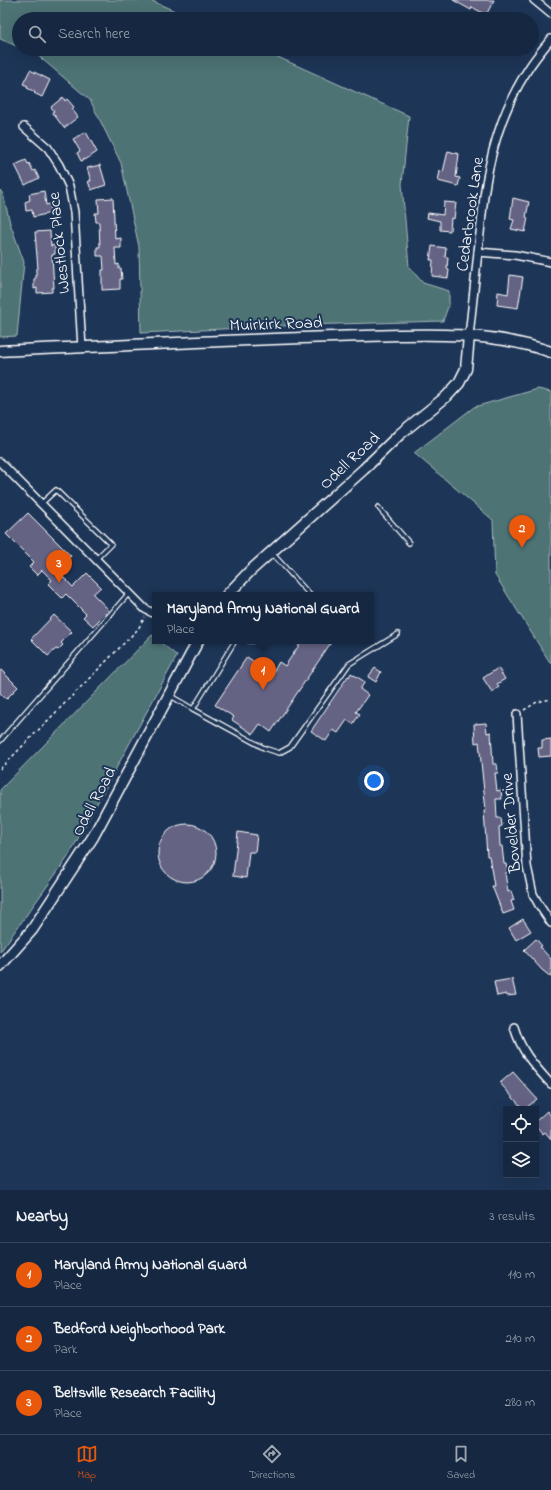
<!DOCTYPE html>
<style>
:root{--surface:#162841;--page:#1f3048;--text:#f1f3f6;--muted:#9ea6b1;--line:#35445a;--accent:#ea580c}
body{margin:0;font-family:"Indie Flower",sans-serif;background:var(--page);color:var(--text)}
.controls{position:absolute;right:12px;bottom:12px;display:grid;overflow:hidden;border-radius:0px;box-shadow:0 4px 16px #0002}
.controls button{width:36px;height:36px;display:grid;place-items:center;padding:0;border:0;border-bottom:1px solid var(--line);background:var(--surface);color:var(--text);font:20px sans-serif}
.you{position:absolute;left:374px;top:781px;width:14px;height:14px;margin:-10px;border:3px solid #fff;border-radius:50%;background:#1a73e8;box-shadow:0 0 0 6px #1a73e833}
.badge{display:grid;place-items:center;width:26px;height:26px;border-radius:50%;background:var(--accent);color:#fff;font-size:13px;font-weight:700}
.pin{position:absolute;translate:-50% -33px;filter:drop-shadow(0 1px 2px #0008)}
.pin::after{content:'';position:absolute;top:21px;width:14px;height:12px;background:inherit;clip-path:polygon(0 0,100% 0,50% 100%)}
.popup{position:absolute;left:152px;top:592px;width:222px;height:52px;box-sizing:border-box;display:grid;place-content:center;border-radius:0px;background:var(--surface);filter:drop-shadow(0 1px 3px #0005);font-size:13px;white-space:nowrap;color:var(--muted)}
.popup b{font-size:15px;color:var(--text)}
.popup::after{content:'';position:absolute;left:50%;top:100%;margin-left:-8px;border:8px solid transparent;border-top-color:var(--surface)}
.list{margin:0;padding:0;list-style:none}
h2{display:flex;justify-content:space-between;align-items:center;height:52px;margin:0;padding:0 16px;font-size:17px}
h2 small{font-size:13px;font-weight:400;color:var(--muted)}
.list li{display:grid;grid-template-columns:26px 1fr auto;gap:12px;align-items:center;box-sizing:border-box;height:64px;padding:0 16px;border-top:1px solid var(--line)}
.list b{display:block;font-size:15px;white-space:nowrap}
.list p{margin:0;font-size:13px;white-space:nowrap;color:var(--muted)}
.list em{font-size:13px;font-style:normal;color:var(--muted)}
.icon{flex:none;width:22px;height:22px;fill:none;stroke:currentColor;stroke-width:2;stroke-linecap:round;stroke-linejoin:round}
.map{position:relative;flex:none;width:551px;height:1190px;overflow:hidden}
.search{position:absolute;background:var(--surface);box-shadow:0 4px 16px #0002;left:12px;right:12px;top:12px;height:44px;display:flex;align-items:center;gap:10px;box-sizing:border-box;padding:0 14px;border-radius:22px;color:var(--muted);font-size:15px}
.sheet{height:244px;background:var(--surface)}
nav{display:flex;justify-content:space-around;align-items:center;box-sizing:border-box;height:56px;border-top:1px solid var(--line);background:var(--surface);font-size:11px;color:var(--muted)}
nav a{display:grid;justify-items:center;gap:2px}
nav .on{color:var(--accent)}
.map>svg:first-child{display:block}
.green{fill:#4e7375;stroke:#a6b9ba}
.building{fill:#656484;stroke:#fff}
.lines{fill:none;stroke-linecap:round;stroke-linejoin:round}
.lane-casing{stroke:#fff;stroke-width:6}
.street-casing{stroke:#fff;stroke-width:10}
.secondary-casing{stroke:#fff;stroke-width:13}
.path{stroke:#fff;stroke-width:1.5;stroke-dasharray:3 3;stroke-linecap:butt}
.lane{stroke:#1d3557;stroke-width:3.5}
.street{stroke:#1d3557;stroke-width:7}
.secondary{stroke:#1d3557;stroke-width:10}
.labels{text-anchor:middle;stroke-width:4;stroke-linejoin:round;paint-order:stroke}
.street-label{font-size:17px;fill:#fff;stroke:#1d3557}
</style>
<div class="map">
<svg width="551" height="1190" viewBox="0 0 551 1190">
<rect width="100%" height="100%" fill="#1d3557"/>
<filter id="ink" filterUnits="userSpaceOnUse"><feTurbulence type="fractalNoise" baseFrequency=".025" numOctaves="2"/><feDisplacementMap in="SourceGraphic" scale="8" xChannelSelector="R" yChannelSelector="G"/><feConvolveMatrix kernelMatrix="1 2 1 2 8 2 1 2 1" color-interpolation-filters="sRGB"/></filter>
<g filter="url(#ink)">
<!-- green -->
<g class="green">
<polygon points="0,0 150,0 193,19 19,19 19,47 0,39"/>
<polygon points="25,49 260,49 409,116 402,184 409,267 423,283 449,291 449,304 443,321 303,325 141,333 139,247 121,163 90,100 35,53"/>
<polygon points="0,190 3,194 10,223 24,262 17,336 0,337"/>
<polygon points="538,389 551,392 551,664 495,575 493,520 414,453 474,407"/>
<polygon points="152,635 155,637 155,641 159,641 177,656 68,857 0,952 0,790"/>
</g>
<!-- building -->
<g class="building">
<polygon points="453,0 494,0 486,15 472,7 471,10"/>
<polygon points="30,70 50,80 42,97 34,93 35,92 27,88 28,86 23,84"/>
<polygon points="63,97 65,101 67,99 74,107 72,109 78,117 64,128 52,112 54,111 51,107"/>
<polygon points="86,132 97,152 85,160 85,159 81,161 77,153 80,151 73,139"/>
<polygon points="448,151 459,154 456,177 460,178 458,186 438,181 440,171 443,172"/>
<polygon points="26,160 28,164 29,163 33,171 35,170 39,178 25,185 15,165"/>
<polygon points="100,165 106,185 91,190 88,181 91,181 87,168"/>
<polygon points="44,191 46,205 50,204 51,213 33,217 32,210 26,211 25,202 30,200 29,194"/>
<polygon points="113,198 115,239 121,238 121,248 115,248 116,265 119,264 119,269 121,269 122,279 120,279 120,289 102,290 102,270 104,270 103,256 97,256 97,247 100,247 99,222 96,222 95,213 99,213 98,199"/>
<polygon points="513,198 529,202 526,217 528,218 525,232 511,229 514,220 510,219"/>
<polygon points="444,202 456,203 454,219 451,218 450,231 440,230 440,221 427,218 428,213 443,215"/>
<polygon points="50,231 51,246 55,245 55,254 52,255 54,288 52,288 52,292 37,293 37,288 34,289 34,279 36,278 36,269 38,269 35,232"/>
<polygon points="432,246 446,248 445,257 448,257 447,269 449,270 448,278 432,276 433,260 430,260"/>
<polygon points="510,275 523,277 518,308 497,305 498,292 508,294"/>
<polygon points="28,513 71,556 56,570 73,587 87,573 101,587 93,594 109,610 93,626 83,617 86,614 66,594 62,598 48,584 52,580 42,570 37,575 29,567 34,562 6,534"/>
<polygon points="54,615 72,632 61,643 63,645 58,650 56,649 48,656 31,639"/>
<polygon points="302,641 332,641 271,732 260,724 253,734 232,720 234,717 215,705 247,657 272,674 279,662 285,666"/>
<polygon points="375,668 381,672 376,682 368,677"/>
<polygon points="498,668 505,679 497,684 499,687 492,692 483,678"/>
<polygon points="0,669 18,687 6,699 0,693"/>
<polygon points="351,673 365,682 360,689 368,695 356,712 360,714 353,724 347,720 338,733 333,730 326,741 311,731 348,676 349,677"/>
<polygon points="486,723 487,733 491,732 493,764 497,764 498,773 495,773 497,791 501,790 502,799 496,799 497,818 501,818 502,826 499,827 500,846 502,846 504,864 506,864 508,873 505,873 508,892 511,891 514,900 511,901 514,910 503,914 492,886 494,886 489,856 487,856 484,811 486,811 479,742 475,743 474,724"/>
<polygon points="551,739 551,756 539,757 538,748 542,748 542,740"/>
<circle cx="187" cy="853" r="29"/>
<polygon points="238,832 257,835 255,852 249,852 246,878 233,876"/>
<polygon points="523,919 531,931 516,940 509,928"/>
<polygon points="536,939 542,946 540,947 551,959 551,977 542,970 524,950"/>
<polygon points="512,979 516,995 507,996 506,994 497,996 494,982"/>
<polygon points="513,1072 537,1099 525,1109 523,1109 500,1083"/>
<polygon points="547,1111 551,1116 551,1139 545,1132 543,1134 536,1126 536,1121"/>
</g>
<g class="lines">
<!-- lane casing -->
<g class="lane-casing">
<g id="lane">
<polyline points="42,503 56,490 111,544 96,559"/>
<polyline points="378,507 409,543"/>
<polyline points="272,553 310,595"/>
<polyline points="249,641 260,641"/>
<polyline points="169,695 193,709 235,641"/>
<polyline points="193,709 264,748 279,753 290,747 349,664 398,634"/>
<polyline points="0,741 129,593"/>
</g>
</g>
<!-- street casing -->
<g class="street-casing">
<g id="street">
<polyline points="534,0 551,14"/>
<polyline points="24,127 48,148 59,165 69,186 74,212 82,348"/>
<polyline points="478,252 515,255 551,262"/>
<path d="M469 336 484 196C490 153 503 108 527 71 534 59 543 49 551 39"/>
<polyline points="0,462 145,609 155,614"/>
<polyline points="517,714 527,866 533,894 539,905 551,923"/>
<path d="M514 1027C522 1053 533 1064 551 1084"/>
</g>
</g>
<!-- secondary casing -->
<g class="secondary-casing">
<g id="secondary">
<path d="M0 351C112 346 223 340 335 337 407 335 483 328 551 352"/>
<polyline points="227,595 250,571 364,469 400,434 447,396 459,383 466,369 469,336"/>
<polyline points="0,966 32,930 93,837 198,641"/>
</g>
</g>
<!-- path -->
<g class="path">
<polyline points="524,710 537,702 551,699"/>
<polyline points="0,769 138,629 145,617"/>
</g>
<!-- lane -->
<use href="#lane" class="lane"/>
<!-- street -->
<use href="#street" class="street"/>
<!-- secondary -->
<use href="#secondary" class="secondary"/>
</g>
</g>
<g class="labels">
<!-- street labels -->
<g class="street-label">
<text transform="translate(469 214) rotate(-82)" y="6">Cedarbrook Lane</text>
<text transform="translate(58 243) rotate(-96)" y="6">Westlock Place</text>
<text transform="translate(276 323) rotate(-2)" y="6">Muirkirk Road</text>
<text transform="translate(349 460) rotate(-43)" y="6">Odell Road</text>
<text transform="translate(93 801) rotate(-62)" y="6">Odell Road</text>
<text transform="translate(510 823) rotate(-95)" y="6">Bovelder Drive</text>
</g>
</g>
</svg>
<div class="controls">
<button><svg class="icon" aria-label="locate" viewBox="0 0 24 24"><circle cx="12" cy="12" r="6"/><path d="M12 2v4M12 18v4M2 12h4M18 12h4"/></svg></button>
<button><svg class="icon" aria-label="layers" viewBox="0 0 24 24"><path d="M12 4l9 5-9 5-9-5zM3 14l9 5 9-5"/></svg></button>
</div>
<div class="you"></div>
<div class="pin badge" style="left:263px;top:690px">1</div>
<div class="popup"><b>Maryland Army National Guard</b>Place</div>
<div class="pin badge" style="left:522px;top:548px">2</div>
<div class="pin badge" style="left:59px;top:583px">3</div>
<div class="search"><svg class="icon" aria-label="search" viewBox="0 0 24 24"><circle cx="10" cy="10" r="6"/><path d="M15 15l6 6"/></svg>Search here</div>
</div>
<section class="sheet">
<h2>Nearby<small>3 results</small></h2>
<ul class="list">
<li><span class="badge">1</span><div><b>Maryland Army National Guard</b><p>Place</p></div><em>110 m</em></li>
<li><span class="badge">2</span><div><b>Bedford Neighborhood Park</b><p>Park</p></div><em>210 m</em></li>
<li><span class="badge">3</span><div><b>Beltsville Research Facility</b><p>Place</p></div><em>280 m</em></li>
</ul>
</section>
<nav>
<a class="on"><svg class="icon" aria-label="map" viewBox="0 0 24 24"><path d="M3 6l6-2 6 2 6-2v14l-6 2-6-2-6 2zM9 4v14M15 6v14"/></svg>Map</a>
<a><svg class="icon" aria-label="directions" viewBox="0 0 24 24"><path d="M12 3l9 9-9 9-9-9zM9 14v-3h6M13 9l2 2-2 2"/></svg>Directions</a>
<a><svg class="icon" aria-label="saved" viewBox="0 0 24 24"><path d="M7 4h10v16l-5-4-5 4z"/></svg>Saved</a>
</nav>
